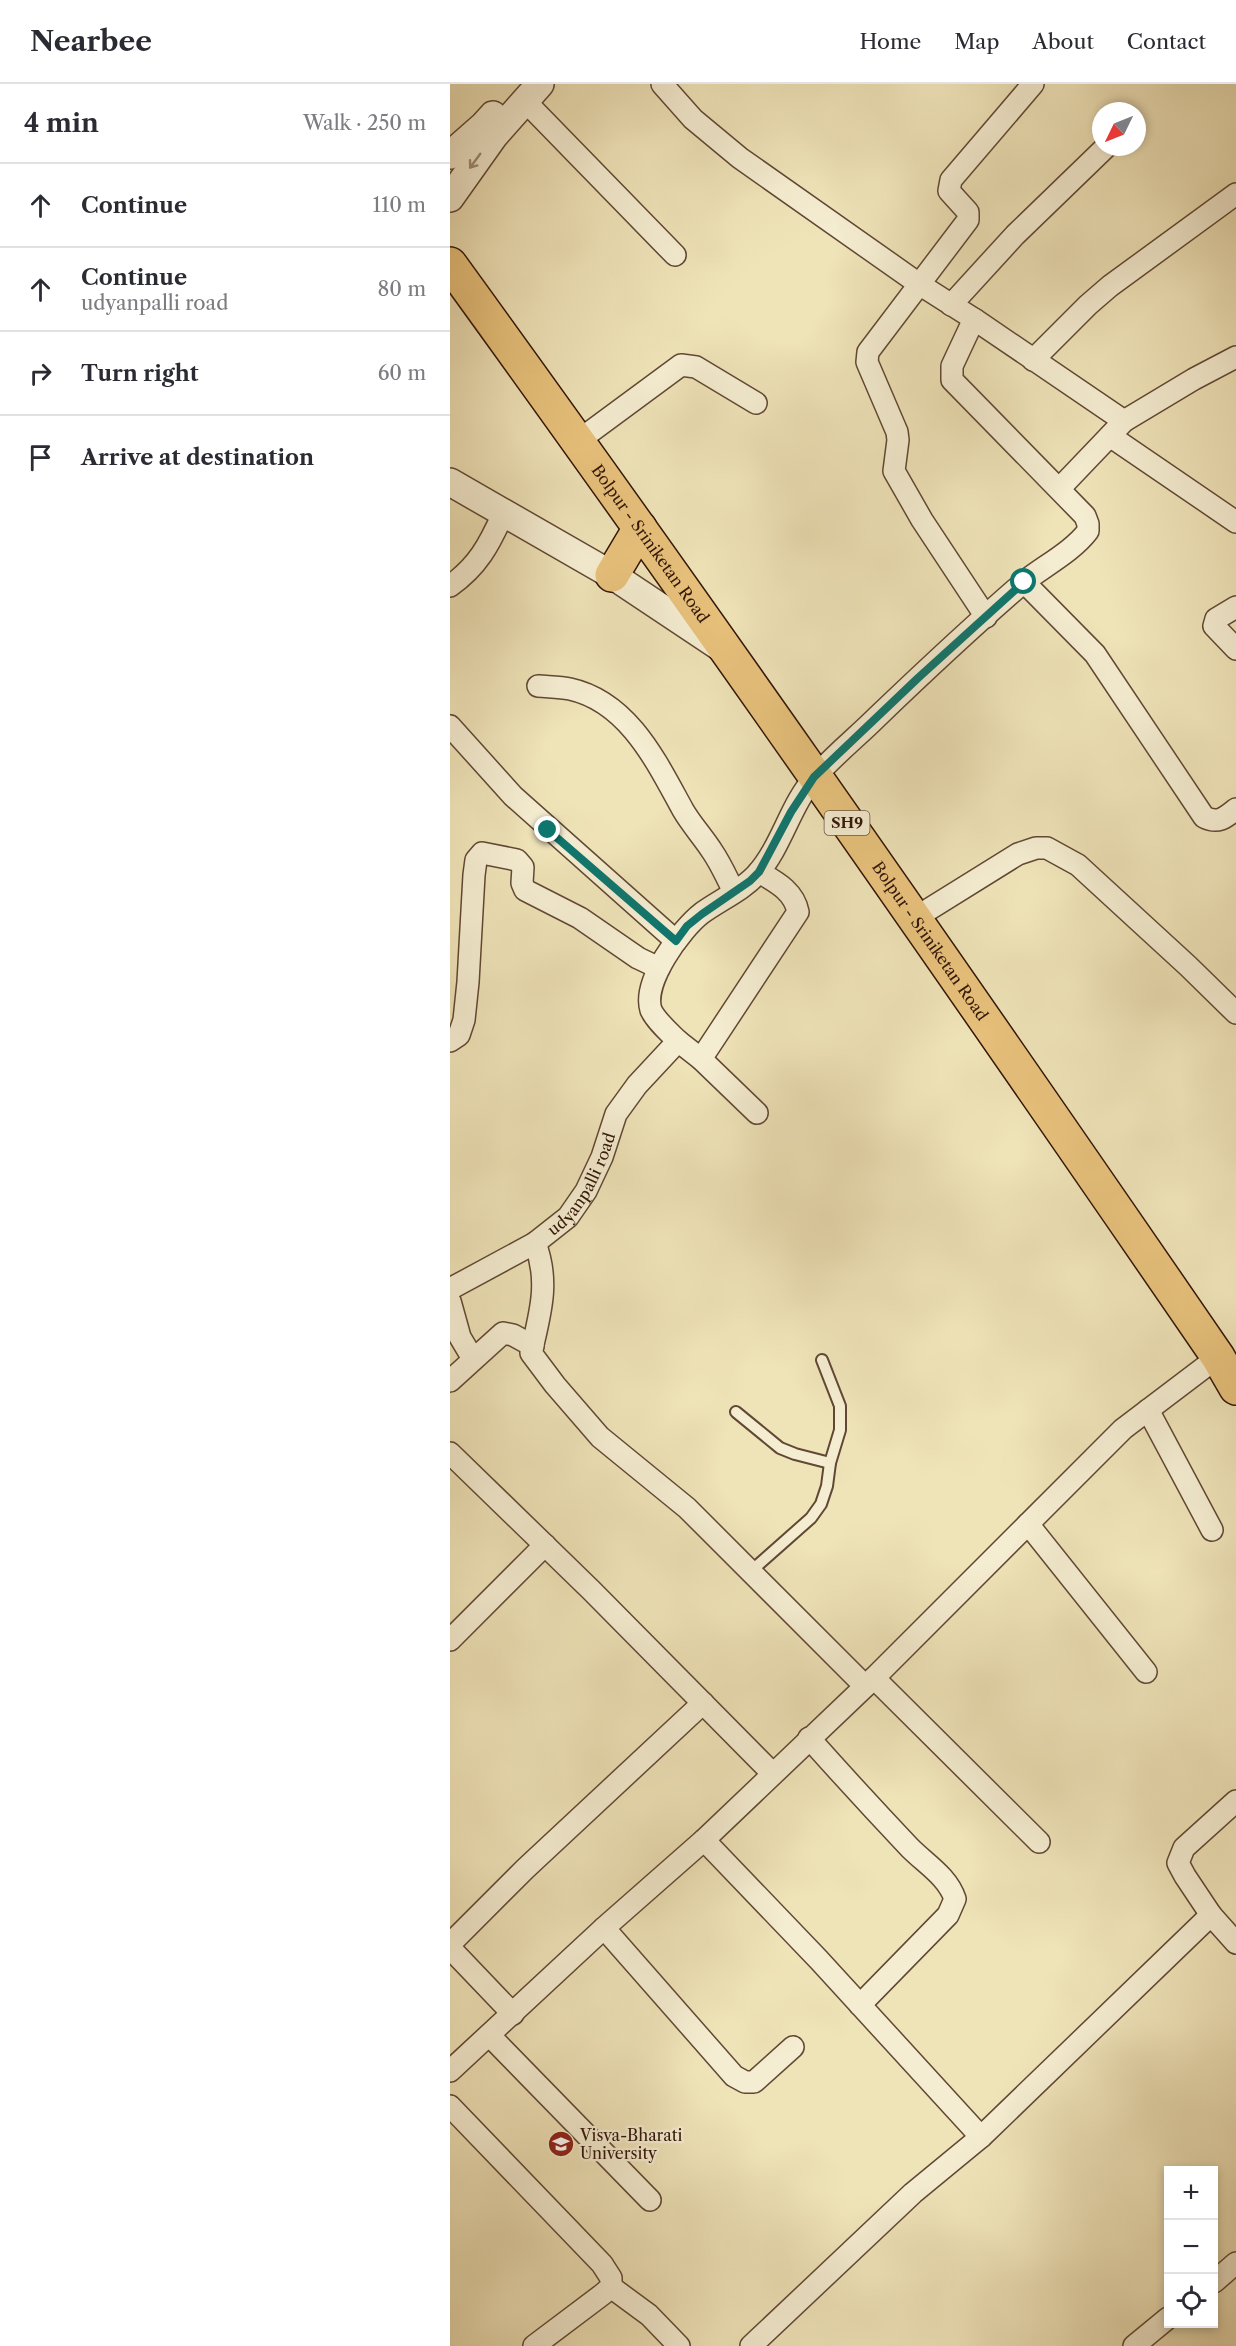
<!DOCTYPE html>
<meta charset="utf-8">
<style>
:root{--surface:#fff;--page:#f7f7f7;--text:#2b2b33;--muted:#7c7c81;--line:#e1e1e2}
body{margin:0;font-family:"Libre Caslon Text",serif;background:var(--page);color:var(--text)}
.controls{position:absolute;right:18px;bottom:18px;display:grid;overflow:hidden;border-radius:0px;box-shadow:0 3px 9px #0003}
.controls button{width:54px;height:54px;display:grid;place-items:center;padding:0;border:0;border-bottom:2px solid var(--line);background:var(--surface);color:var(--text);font:30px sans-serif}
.compass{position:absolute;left:642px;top:18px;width:54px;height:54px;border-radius:50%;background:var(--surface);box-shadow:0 3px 9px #0003;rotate:227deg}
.stop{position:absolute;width:18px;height:18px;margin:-14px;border:4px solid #0f766e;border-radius:50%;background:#fff}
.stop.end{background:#0f766e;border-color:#fff;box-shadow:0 2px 6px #0008}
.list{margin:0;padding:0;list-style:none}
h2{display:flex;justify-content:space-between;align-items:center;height:78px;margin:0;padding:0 24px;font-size:26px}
h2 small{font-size:20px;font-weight:400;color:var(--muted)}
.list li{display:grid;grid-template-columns:39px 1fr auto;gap:18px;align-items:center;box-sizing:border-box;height:84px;padding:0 24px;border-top:2px solid var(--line)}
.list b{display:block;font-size:22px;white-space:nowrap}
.list p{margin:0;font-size:20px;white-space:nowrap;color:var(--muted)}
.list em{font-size:20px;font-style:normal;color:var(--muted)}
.icon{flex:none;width:33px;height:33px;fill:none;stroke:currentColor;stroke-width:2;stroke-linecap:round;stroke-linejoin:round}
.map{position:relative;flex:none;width:786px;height:2262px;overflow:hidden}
header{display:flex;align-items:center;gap:36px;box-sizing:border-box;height:84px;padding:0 30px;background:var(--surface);border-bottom:2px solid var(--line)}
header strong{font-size:28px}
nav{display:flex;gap:33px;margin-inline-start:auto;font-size:21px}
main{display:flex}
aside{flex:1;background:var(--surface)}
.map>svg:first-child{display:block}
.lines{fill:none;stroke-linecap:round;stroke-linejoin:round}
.service-casing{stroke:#614834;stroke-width:14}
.minor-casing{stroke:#614834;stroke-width:24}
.tertiary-casing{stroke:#614834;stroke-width:30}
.primary-casing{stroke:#321508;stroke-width:36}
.service{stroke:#f5edd1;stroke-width:10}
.minor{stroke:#f5edd1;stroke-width:21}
.tertiary{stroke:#f5edd1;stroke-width:27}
.primary{stroke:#e8c27c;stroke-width:33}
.oneway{stroke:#9d8c77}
.route{stroke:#0f766e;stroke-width:8}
.labels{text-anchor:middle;stroke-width:4.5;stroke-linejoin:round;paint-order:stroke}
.shield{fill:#f5edd1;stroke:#6c5644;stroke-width:1.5}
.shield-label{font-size:15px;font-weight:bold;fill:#321508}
.street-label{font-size:16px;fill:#321508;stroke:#f5edd1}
.poi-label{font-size:16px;fill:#321508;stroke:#f5edd1;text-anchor:start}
</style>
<header>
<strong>Nearbee</strong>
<nav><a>Home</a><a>Map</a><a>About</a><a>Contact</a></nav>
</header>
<main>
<aside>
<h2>4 min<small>Walk · 250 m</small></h2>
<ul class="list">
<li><svg class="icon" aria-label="ahead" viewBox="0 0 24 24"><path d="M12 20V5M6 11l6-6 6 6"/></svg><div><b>Continue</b></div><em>110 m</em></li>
<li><svg class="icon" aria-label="ahead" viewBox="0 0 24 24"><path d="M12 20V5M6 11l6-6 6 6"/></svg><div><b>Continue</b><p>udyanpalli road</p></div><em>80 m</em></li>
<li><svg class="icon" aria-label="right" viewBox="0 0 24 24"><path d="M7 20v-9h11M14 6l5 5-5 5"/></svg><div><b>Turn right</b></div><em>60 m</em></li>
<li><svg class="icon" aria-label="arrive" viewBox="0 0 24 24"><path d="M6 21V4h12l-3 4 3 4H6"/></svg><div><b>Arrive at destination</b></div></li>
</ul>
</aside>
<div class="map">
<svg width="786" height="2262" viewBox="0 0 786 2262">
<rect width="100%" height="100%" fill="#efe3b8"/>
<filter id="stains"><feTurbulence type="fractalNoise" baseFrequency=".00333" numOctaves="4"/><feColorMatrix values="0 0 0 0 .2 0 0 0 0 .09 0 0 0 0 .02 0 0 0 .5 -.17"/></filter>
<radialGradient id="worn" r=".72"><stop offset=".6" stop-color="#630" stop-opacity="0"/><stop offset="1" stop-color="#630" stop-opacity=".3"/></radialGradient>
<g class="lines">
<!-- service casing -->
<g class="service-casing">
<g id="service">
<polyline points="286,1328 330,1364 345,1370 380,1379"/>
<polyline points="300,1488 361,1434 371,1420 377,1402 380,1379 390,1346 390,1322 372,1276"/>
</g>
</g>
<!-- minor casing -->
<g class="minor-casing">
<g id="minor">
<polyline points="212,0 243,35 290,74 469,200 524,235 674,337"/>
<polyline points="75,17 225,171"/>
<polyline points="501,221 565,151 656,63"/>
<polyline points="583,276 638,221 660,202 786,110"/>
<polyline points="660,352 786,438"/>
<polyline points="128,357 231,281 246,283 306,319"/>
<polyline points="610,404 674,337 744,295 786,273"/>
<path d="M574 498 645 570 754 733C768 740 775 734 786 725"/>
<path d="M0 502C28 482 39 461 53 430"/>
<polyline points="786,523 766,535 764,542 786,565"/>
<polyline points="536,533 472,436 444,387 448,356 447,348 417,278 418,268 518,136 518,128 499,107 501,96 583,0"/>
<path d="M88 602C99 603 110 603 120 605 179 618 207 679 233 726 241 740 253 753 262 767 271 780 277 794 284 808"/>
<polyline points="0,642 63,712 226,857"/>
<polyline points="465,834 568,770 586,764 597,764 628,781 738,882 786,929"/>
<polyline points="0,957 9,951 14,936 18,898 24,791 26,776 32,769 67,776 73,783 72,799 75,806 130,834 188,874 209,884"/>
<polyline points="228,957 251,975 307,1029"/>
<path d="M251 975 348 828C344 807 326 798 309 788"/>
<path d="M85 1159C100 1198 90 1230 81 1269L105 1301 150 1353 237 1424 415 1602"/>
<path id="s1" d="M0 1205 85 1159 118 1133 136 1107 152 1073 166 1030 187 1001 228 957C219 948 206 937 201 926 192 898 231 845 252 829 270 816 293 806 307 790 332 762 340 721 365 693 384 671 407 653 427 633 475 587 524 541 574 498 594 482 622 468 638 447V440L635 432 502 296V282L524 235"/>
<polyline points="0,1217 10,1253 23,1275"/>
<polyline points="0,1297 53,1249 63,1251 83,1262"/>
<polyline points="698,1326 762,1446"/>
<polyline points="0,1369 141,1506 322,1689"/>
<polyline points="578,1440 696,1588"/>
<polyline points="0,1556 95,1461"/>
<polyline points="424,1594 589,1758"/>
<path d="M359 1654C392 1691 426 1728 460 1764 476 1780 498 1793 505 1815L498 1831 410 1921"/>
<polyline points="254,1756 369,1876 531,2053"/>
<polyline points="761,1831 735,1792 728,1779 734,1764 786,1717"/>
<polyline points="154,1844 284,1992 295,1998 304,1998 343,1963"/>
<polyline points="0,1860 75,1785 253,1619"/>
<polyline points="0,1864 63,1930"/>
<polyline points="40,1952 200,2116"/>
<polyline points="0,1987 154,1844 254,1756 424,1594 673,1345 768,1273"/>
<polyline points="0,2022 152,2180 161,2194 161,2203 153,2210 84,2262"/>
<polyline points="764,2198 786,2179"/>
<polyline points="161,2203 199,2231 229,2262"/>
<polyline points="301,2262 463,2109 531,2053 761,1831 786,1859"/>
<polyline points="684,2262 718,2234"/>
</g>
</g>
<!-- tertiary casing -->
<g class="tertiary-casing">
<g id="tertiary">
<polyline points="0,71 33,42 43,31"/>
<polyline points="0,114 44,52 90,0"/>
<polyline points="0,398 162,491 270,563"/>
</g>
</g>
<!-- primary casing -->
<g class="primary-casing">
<g id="primary">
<path id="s2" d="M0 180C262 541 516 906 768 1273L786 1304"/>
<polyline points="162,491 190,444"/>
</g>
</g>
<!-- service -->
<use href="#service" class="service"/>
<!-- minor -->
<use href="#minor" class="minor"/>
<!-- tertiary -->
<use href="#tertiary" class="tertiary"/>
<!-- primary -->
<use href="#primary" class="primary"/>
</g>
<!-- one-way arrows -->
<defs><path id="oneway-shaft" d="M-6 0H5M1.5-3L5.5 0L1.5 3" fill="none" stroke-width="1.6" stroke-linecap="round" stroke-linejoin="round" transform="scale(1.5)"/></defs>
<use class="oneway" href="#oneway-shaft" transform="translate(25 77) rotate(126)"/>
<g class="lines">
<!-- route -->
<polyline class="route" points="98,746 226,857 237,842 252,830 300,797 309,788 341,728 364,693 468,594 574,498"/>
</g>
<!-- icons -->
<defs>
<g id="university-disc" transform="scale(1.35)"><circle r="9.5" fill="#8f2418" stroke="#f5edd1"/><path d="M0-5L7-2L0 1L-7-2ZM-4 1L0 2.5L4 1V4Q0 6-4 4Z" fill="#fff"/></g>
</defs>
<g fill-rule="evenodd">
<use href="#university-disc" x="111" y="2060"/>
</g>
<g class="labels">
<!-- shield labels -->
<rect class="shield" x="374.5" y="727" width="45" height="24" rx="4.5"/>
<g class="shield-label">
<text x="397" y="744">SH9</text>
</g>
<!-- street labels -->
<g class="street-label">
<text dy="6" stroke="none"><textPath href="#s2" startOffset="344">Bolpur - Sriniketan Road</textPath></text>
<text dy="6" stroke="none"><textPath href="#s2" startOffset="830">Bolpur - Sriniketan Road</textPath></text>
<text dy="6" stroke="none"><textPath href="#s1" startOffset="174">udyanpalli road</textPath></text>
</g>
<!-- poi labels -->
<g class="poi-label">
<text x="130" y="2057">Visva-Bharati<tspan x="130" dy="18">University</tspan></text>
</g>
</g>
<rect width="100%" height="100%" filter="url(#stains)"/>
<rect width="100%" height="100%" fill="url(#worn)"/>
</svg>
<div class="controls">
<button>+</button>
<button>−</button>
<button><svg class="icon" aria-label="locate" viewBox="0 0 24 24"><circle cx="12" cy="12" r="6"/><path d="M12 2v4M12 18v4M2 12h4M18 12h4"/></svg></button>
</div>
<svg class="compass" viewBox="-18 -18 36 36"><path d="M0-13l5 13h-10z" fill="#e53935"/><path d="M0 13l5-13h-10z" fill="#7c7c81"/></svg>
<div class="stop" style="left:574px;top:498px"></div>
<div class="stop end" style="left:98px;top:746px"></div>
</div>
</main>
